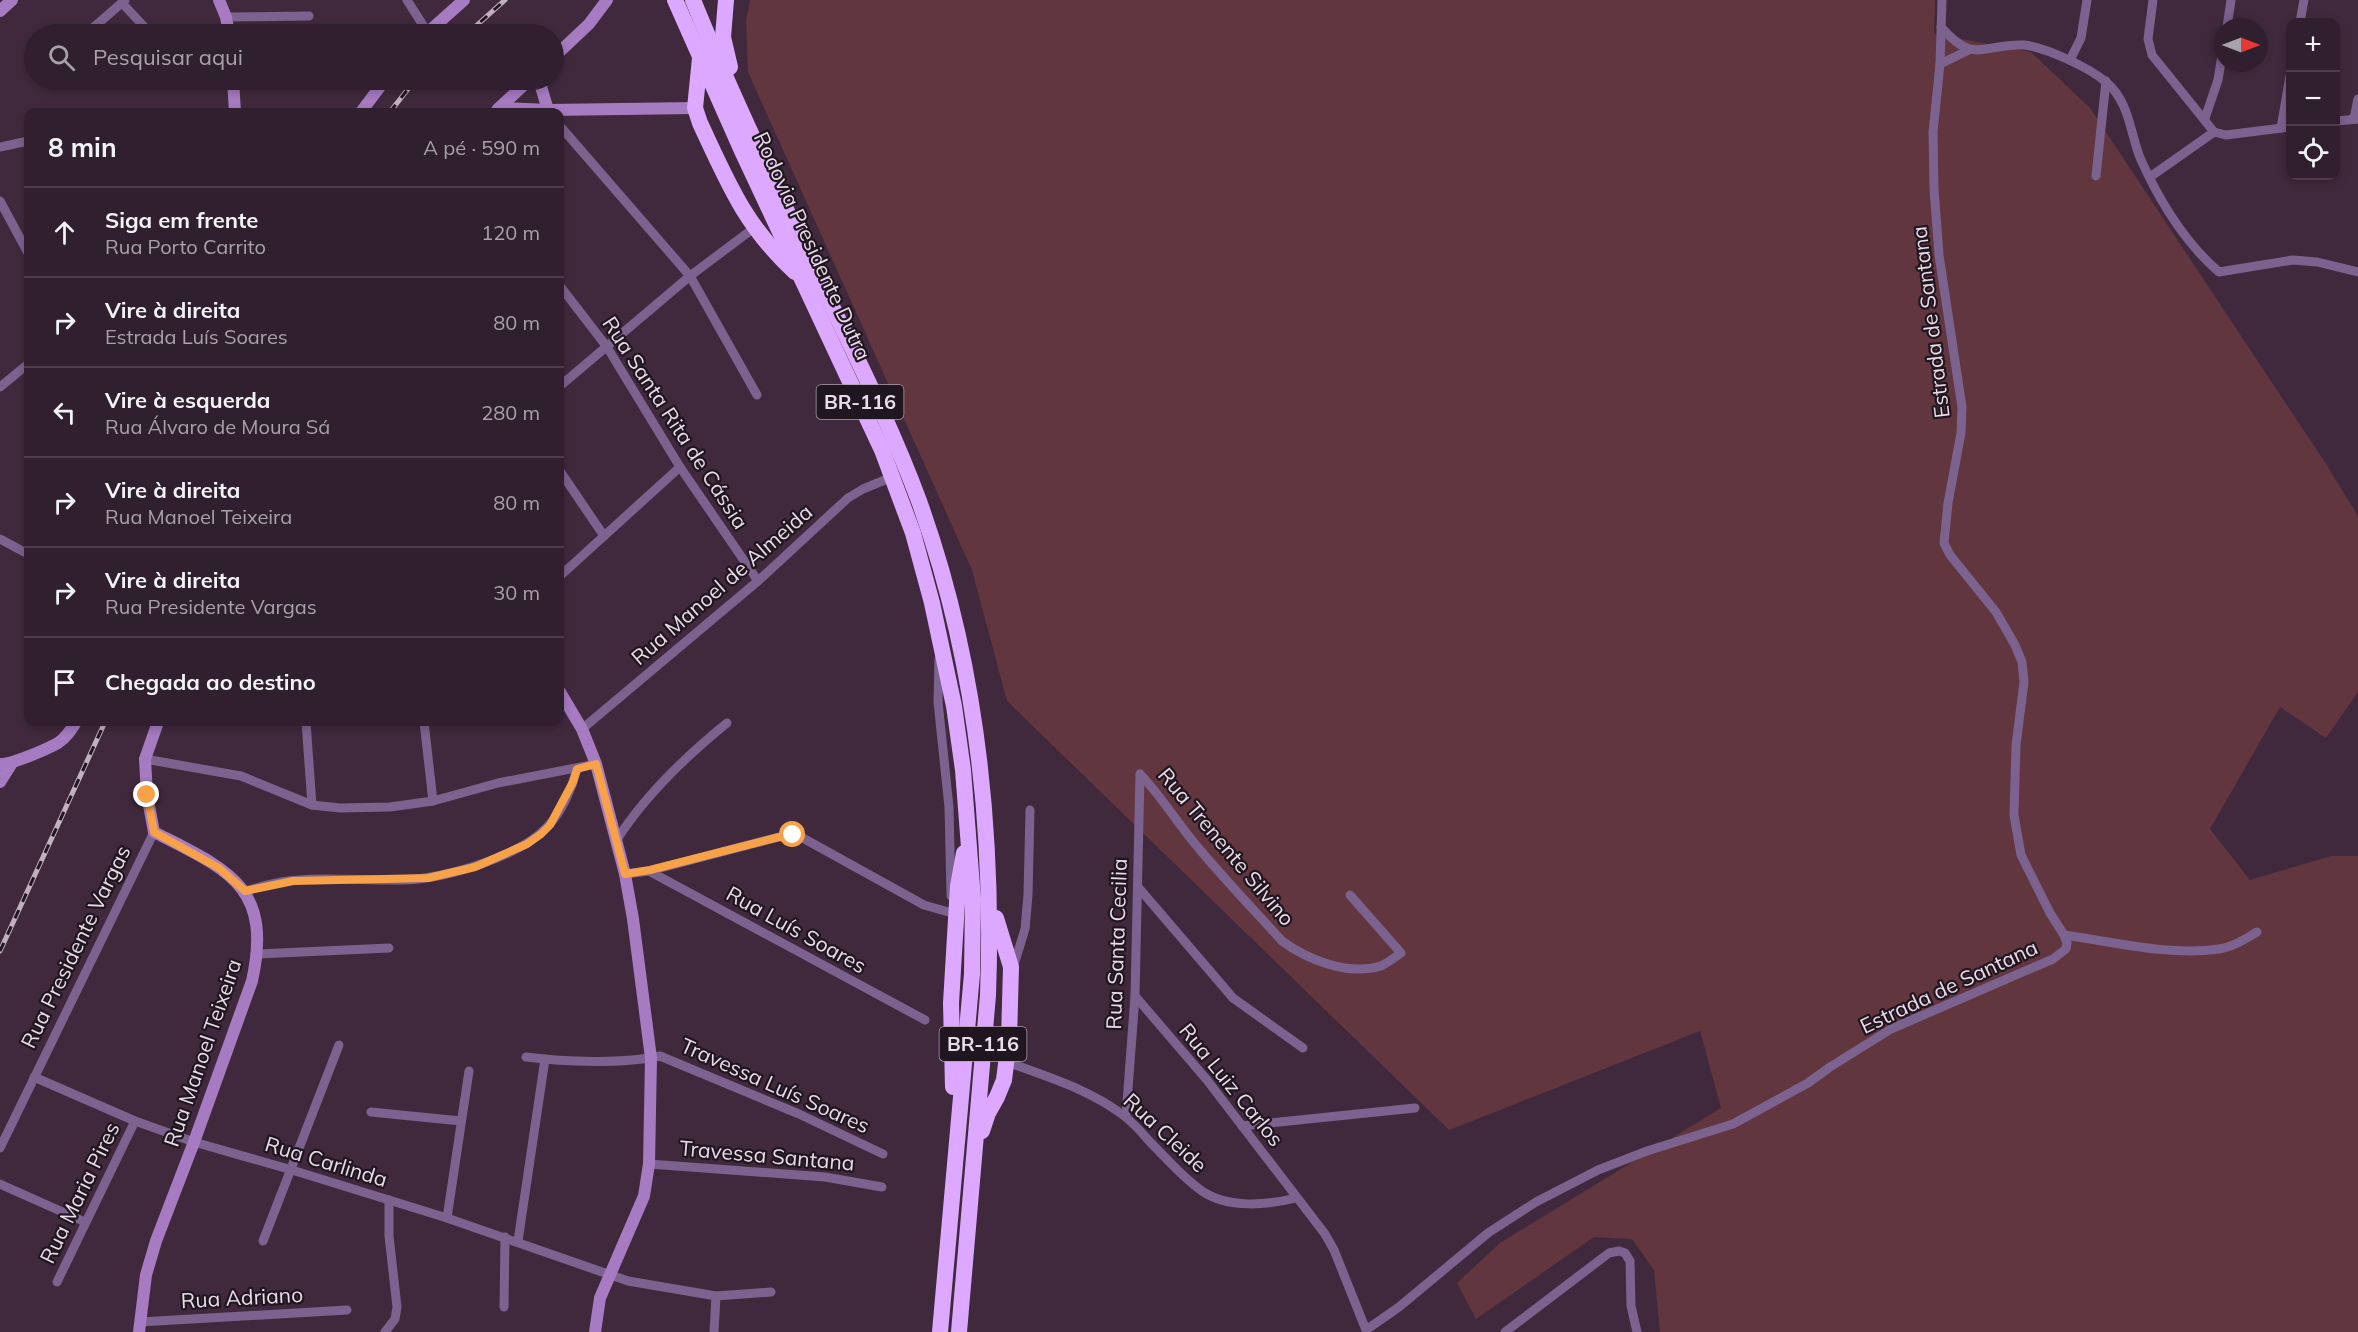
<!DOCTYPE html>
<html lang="pt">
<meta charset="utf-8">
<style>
:root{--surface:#301f2e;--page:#3c2c3a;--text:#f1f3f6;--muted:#a8a2aa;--line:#4b3d4a}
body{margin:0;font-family:Mulish,sans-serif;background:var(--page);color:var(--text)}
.controls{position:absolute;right:18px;top:18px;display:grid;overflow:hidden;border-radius:12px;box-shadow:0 3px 9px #0003}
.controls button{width:54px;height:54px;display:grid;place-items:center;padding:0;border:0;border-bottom:2px solid var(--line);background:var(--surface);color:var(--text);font:30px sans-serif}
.compass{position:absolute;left:2214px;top:18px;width:54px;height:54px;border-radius:50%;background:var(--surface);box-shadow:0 3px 9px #0003;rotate:90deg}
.stop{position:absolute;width:18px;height:18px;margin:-14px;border:4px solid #f7a149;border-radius:50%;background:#fff}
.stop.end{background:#f7a149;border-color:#fff;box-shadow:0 2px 6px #0008}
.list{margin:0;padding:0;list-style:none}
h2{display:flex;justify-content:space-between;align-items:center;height:78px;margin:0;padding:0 24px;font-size:26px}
h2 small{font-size:20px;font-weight:400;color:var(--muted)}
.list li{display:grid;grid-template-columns:39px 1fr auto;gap:18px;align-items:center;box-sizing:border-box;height:90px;padding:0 24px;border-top:2px solid var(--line)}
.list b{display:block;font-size:22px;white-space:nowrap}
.list p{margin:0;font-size:20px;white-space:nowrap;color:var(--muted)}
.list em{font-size:20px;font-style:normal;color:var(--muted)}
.icon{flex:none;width:33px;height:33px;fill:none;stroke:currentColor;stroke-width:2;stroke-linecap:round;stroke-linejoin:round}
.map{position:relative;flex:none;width:2358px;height:1332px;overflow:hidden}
.search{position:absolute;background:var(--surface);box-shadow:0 3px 9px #0003;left:24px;top:24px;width:540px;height:66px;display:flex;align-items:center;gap:15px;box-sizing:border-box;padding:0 21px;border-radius:33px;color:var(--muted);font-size:22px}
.panel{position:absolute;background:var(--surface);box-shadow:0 3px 9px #0003;left:24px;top:108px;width:540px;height:618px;border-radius:12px}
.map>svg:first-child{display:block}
.green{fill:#61363e}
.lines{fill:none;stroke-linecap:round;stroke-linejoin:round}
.street{stroke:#7c628e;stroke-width:9}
.secondary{stroke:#a67bc1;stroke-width:12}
.highway{stroke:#dda8ff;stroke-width:16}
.rail-casing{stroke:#c1b0bf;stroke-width:5}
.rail{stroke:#20161f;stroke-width:3;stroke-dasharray:9;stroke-linecap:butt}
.route{stroke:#f7a149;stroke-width:8}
.labels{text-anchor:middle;stroke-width:4.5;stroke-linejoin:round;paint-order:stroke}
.shield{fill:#20161f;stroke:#ada0ac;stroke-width:1.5}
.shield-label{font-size:20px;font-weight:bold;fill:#eadbe8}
.street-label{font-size:21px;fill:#eadbe8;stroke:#20161f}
</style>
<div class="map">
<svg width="2358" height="1332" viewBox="0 0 2358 1332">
<rect width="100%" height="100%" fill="#40293d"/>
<!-- green -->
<polygon class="green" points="750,0 1935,0 1934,34 2031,52 2090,108 2328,467 2358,516 2358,692 2326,738 2280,707 2210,829 2250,880 2331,856 2358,856 2358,1332 1660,1332 1654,1270 1632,1239 1594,1237 1476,1319 1457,1283 1500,1243 1721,1108 1700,1031 1449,1130 1007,701 972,570 748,72 746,21"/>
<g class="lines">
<!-- street -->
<g class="street">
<polyline points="407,0 428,33"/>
<polyline points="2153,0 2148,39 2152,55 2214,132 2226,135 2290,127"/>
<polyline points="122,3 151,34"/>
<polyline points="226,17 309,16"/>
<polyline points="2300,22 2304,0"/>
<path d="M1941 27C1975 66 1983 43 2024 45 2045 47 2090 68 2106 82 2130 102 2130 134 2141 160 2160 202 2184 242 2219 272L2293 260 2317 262 2358 272"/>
<polyline points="2227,27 2231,0"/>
<polyline points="86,34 125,0"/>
<polyline points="2070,60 2081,38 2087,0"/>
<polyline points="1940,64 1969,50"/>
<polyline points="2205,118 2218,80 2223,49"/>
<polyline points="2354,119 2358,99"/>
<polyline points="2336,121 2358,119"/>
<polyline points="560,126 690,276 757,395"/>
<polyline points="2281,128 2290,76"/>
<polyline points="0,147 28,141"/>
<polyline points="2096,176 2106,81"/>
<polyline points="2150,177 2214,132"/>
<polyline points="0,201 28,253"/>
<polyline points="560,286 607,347 680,467 758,581"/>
<polyline points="560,386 690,276 754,228"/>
<polyline points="0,387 28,364"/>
<polyline points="560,471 604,536"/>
<polyline points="0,539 28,554"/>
<polyline points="560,576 680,467"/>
<polyline points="939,659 938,702 949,807 951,896"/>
<polyline points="306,722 312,805"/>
<polyline points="424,722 433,801"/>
<polyline points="582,729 758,581 848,498 863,489 892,477"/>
<polyline points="145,759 241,776 312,805 340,808 390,807 433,801 498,783 596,764"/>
<path d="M1140 774C1163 798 1179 826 1201 851 1227 882 1255 911 1282 941 1308 960 1348 976 1381 966 1388 963 1395 957 1401 953L1350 895"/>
<path d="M616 841C645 795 685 757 727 723"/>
<polyline points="649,871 925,1020"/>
<polyline points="625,874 649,871 779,837 801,837 924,905 952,913"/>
<polyline points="1138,887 1233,998 1303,1048"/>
<path d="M245 891C257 888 269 884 281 882 321 876 364 881 405 880 446 878 520 857 548 826 562 812 572 788 577 769"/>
<path d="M2064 935C2114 942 2168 956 2219 949 2233 947 2245 939 2257 932"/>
<polyline points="258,954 389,948"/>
<polyline points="1013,968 1025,929 1028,895 1030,810"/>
<polyline points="1135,996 1207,1080 1325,1234 1334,1250 1366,1330"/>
<path d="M526 1057C564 1062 624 1064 660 1056L799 1114 883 1154"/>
<path d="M1007 1062C1048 1077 1088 1089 1123 1115 1134 1123 1143 1134 1152 1144 1168 1160 1183 1178 1202 1191 1228 1209 1268 1205 1296 1198"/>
<polyline points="34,1077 135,1121 194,1142 292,1170 447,1218 628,1281 716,1296 771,1292"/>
<polyline points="371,1112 461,1121"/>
<polyline points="1126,1116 1135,996 1140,774"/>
<polyline points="1242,1126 1415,1108"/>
<polyline points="0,1148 154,832"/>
<polyline points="649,1164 825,1177 882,1187"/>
<polyline points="0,1184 85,1222"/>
<polyline points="447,1218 469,1071"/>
<polyline points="263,1241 339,1045"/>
<polyline points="518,1241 545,1059"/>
<polyline points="57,1282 135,1121"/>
<polyline points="504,1307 505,1237"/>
<polyline points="140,1322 347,1310"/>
<polyline points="1366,1330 1399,1307 1488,1233 1536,1202 1598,1170 1647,1151 1733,1124 1808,1083 1830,1067 1891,1029 2053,959 2066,949 2067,943 2064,935 2050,913 2021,855 2014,815 2016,745 2024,682 2022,662 2015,645 1996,612 1950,555 1944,543 1948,503 1961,433 1962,407 1939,255 1934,189 1933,132 1940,64 1942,0"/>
<polyline points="385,1332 395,1319 397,1307 389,1236 389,1200"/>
<polyline points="714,1332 716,1296"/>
<polyline points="1505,1332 1609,1253 1619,1251 1625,1253 1630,1261 1631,1306 1637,1332"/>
</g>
<!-- secondary -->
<g class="secondary">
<polyline points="219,0 226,17 229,34"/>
<polyline points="0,11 12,0"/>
<polyline points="426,34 464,0"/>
<polyline points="554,57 589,24 607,0"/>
<polyline points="233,80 235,112"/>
<polyline points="539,80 548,110"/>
<polyline points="499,108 548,110 695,108"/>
<polyline points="497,110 529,80"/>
<polyline points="361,112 385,80"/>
<polyline points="560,692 582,729 596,764 625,874 633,919 651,1058 649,1164 644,1196 600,1298 595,1332"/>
<path d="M0 764C11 765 47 749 58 743 66 738 71 730 76 722"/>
<polyline points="0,782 12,763"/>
<path d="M139 1332 146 1275 156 1241 194 1142 252 981C273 886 228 870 154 832L147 795 145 759 158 722"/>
</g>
<!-- highway -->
<g class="highway">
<polyline points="675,0 742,151 882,450 913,533 932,603 954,706 963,770 973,899 972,974 940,1332"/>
<path d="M693 0C728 86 768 171 808 256 846 337 888 417 919 501 976 659 994 829 988 995L959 1332"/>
<polyline points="726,0 723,37 730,67"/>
<path d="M700 58 695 108 700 123C728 183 745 226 795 272"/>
<polyline points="953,1087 951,1003 958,886 964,853"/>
<polyline points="982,1131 988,1113 997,1097 1004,1080 1009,1040 1011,967 996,918"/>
</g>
<!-- rail casing -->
<g class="rail-casing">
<g id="rail">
<polyline points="467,34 505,0"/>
<polyline points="390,112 415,80"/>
<polyline points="0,951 105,722"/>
</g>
</g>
<!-- rail -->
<use href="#rail" class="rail"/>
</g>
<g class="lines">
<!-- route -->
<polyline class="route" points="147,795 154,832 219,868 245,891 293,881 428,878 475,867 527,844 541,834 550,825 573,782 577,769 596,764 625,874 650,870 779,837 793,835"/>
</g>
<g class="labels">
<!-- shield labels -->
<g class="shield">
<rect x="816.5" y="385" width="87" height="34" rx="4.5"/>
<rect x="939.5" y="1027" width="87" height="34" rx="4.5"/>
</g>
<g class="shield-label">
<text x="860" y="409">BR-116</text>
<text x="983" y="1051">BR-116</text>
</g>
<!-- street labels -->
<g class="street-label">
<text transform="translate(812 246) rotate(65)" y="7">Rodovia Presidente Dutra</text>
<text transform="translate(1931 322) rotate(-97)" y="7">Estrada de Santana</text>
<text transform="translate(675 423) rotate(57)" y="7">Rua Santa Rita de Cássia</text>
<text transform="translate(722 585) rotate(-41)" y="7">Rua Manoel de Almeida</text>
<text transform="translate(1226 847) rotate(50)" y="7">Rua Trenente Silvino</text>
<text transform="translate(796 930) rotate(29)" y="7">Rua Luís Soares</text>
<text transform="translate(1117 944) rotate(-88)" y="7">Rua Santa Cecilia</text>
<text transform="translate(76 947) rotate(-64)" y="7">Rua Presidente Vargas</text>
<text transform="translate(1949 987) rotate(-25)" y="7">Estrada de Santana</text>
<text transform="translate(203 1053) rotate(-71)" y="7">Rua Manoel Teixeira</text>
<text transform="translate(1231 1085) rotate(51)" y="7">Rua Luiz Carlos</text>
<text transform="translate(775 1086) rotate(24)" y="7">Travessa Luís Soares</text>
<text transform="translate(1165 1133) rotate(43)" y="7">Rua Cleide</text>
<text transform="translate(767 1156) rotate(5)" y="7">Travessa Santana</text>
<text transform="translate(326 1162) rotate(17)" y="7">Rua Carlinda</text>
<text transform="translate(80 1193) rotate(-64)" y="7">Rua Maria Pires</text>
<text transform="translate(242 1298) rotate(-3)" y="7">Rua Adriano</text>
</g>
</g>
</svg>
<div class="controls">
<button>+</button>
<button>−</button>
<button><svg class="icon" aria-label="locate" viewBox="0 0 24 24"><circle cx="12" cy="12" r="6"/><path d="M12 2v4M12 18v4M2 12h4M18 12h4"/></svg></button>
</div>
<svg class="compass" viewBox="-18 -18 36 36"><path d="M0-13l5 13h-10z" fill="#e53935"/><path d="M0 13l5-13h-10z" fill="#a8a2aa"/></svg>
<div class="stop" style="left:793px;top:835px"></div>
<div class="stop end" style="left:147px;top:795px"></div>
<div class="search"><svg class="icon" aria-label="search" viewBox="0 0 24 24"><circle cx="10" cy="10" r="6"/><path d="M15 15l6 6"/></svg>Pesquisar aqui</div>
<section class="panel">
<h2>8 min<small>A pé · 590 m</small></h2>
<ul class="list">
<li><svg class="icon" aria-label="ahead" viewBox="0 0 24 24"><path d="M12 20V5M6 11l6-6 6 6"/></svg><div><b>Siga em frente</b><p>Rua Porto Carrito</p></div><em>120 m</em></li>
<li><svg class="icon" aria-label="right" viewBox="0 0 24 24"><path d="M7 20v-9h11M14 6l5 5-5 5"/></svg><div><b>Vire à direita</b><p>Estrada Luís Soares</p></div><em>80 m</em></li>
<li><svg class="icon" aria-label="left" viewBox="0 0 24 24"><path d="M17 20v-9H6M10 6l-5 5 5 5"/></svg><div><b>Vire à esquerda</b><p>Rua Álvaro de Moura Sá</p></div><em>280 m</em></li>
<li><svg class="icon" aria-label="right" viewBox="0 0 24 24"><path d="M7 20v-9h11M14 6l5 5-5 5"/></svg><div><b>Vire à direita</b><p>Rua Manoel Teixeira</p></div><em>80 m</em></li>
<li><svg class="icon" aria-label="right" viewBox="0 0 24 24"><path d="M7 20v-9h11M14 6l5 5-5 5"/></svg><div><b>Vire à direita</b><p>Rua Presidente Vargas</p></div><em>30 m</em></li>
<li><svg class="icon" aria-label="arrive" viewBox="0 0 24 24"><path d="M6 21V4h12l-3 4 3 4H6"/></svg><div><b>Chegada ao destino</b></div></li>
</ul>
</section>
</div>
